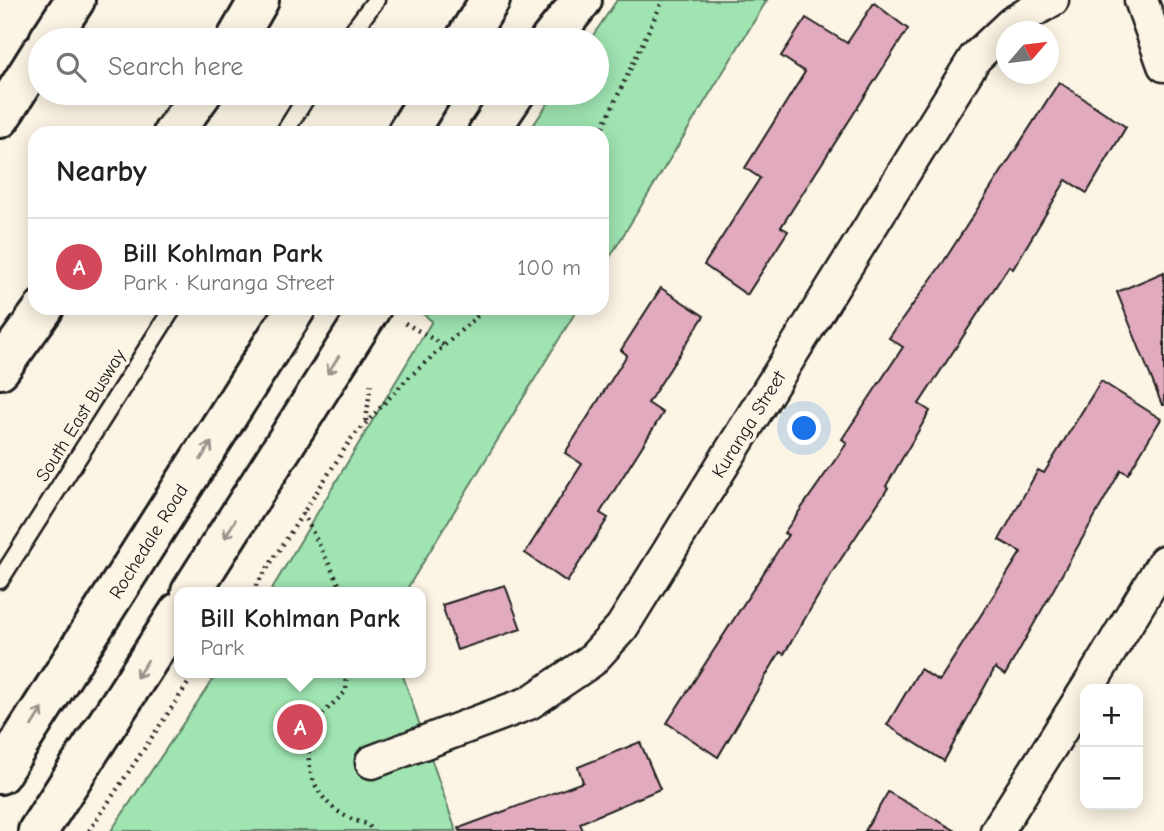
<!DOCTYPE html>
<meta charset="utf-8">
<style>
:root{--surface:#fff;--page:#f2f2f2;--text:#222;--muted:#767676;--line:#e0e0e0;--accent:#d1495b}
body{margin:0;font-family:"Comic Neue",sans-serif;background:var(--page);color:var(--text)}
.controls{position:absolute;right:21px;bottom:21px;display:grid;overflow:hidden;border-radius:14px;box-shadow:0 4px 18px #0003}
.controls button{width:63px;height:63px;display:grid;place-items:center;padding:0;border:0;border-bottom:2px solid var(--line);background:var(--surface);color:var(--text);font:35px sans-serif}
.compass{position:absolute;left:996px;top:21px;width:63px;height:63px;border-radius:50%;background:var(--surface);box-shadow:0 4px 18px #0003;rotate:62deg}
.you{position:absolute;left:805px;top:429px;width:24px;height:24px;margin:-18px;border:5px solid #fff;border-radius:50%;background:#1a73e8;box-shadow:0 0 0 10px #1a73e833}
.badge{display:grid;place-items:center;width:46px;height:46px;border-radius:50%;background:var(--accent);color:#fff;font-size:23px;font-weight:700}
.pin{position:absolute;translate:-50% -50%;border:4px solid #fff;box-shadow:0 2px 7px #0006}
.popup{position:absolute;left:174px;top:587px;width:252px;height:91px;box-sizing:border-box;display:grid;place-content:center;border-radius:14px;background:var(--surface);filter:drop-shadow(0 2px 5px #0005);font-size:23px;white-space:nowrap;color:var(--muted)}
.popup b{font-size:26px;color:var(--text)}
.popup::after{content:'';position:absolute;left:50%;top:100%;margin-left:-14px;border:14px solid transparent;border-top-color:var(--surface)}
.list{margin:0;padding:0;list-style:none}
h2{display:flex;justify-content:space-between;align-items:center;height:91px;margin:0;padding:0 28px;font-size:30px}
h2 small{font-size:23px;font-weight:400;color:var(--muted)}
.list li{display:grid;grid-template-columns:46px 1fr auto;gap:21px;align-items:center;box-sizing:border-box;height:98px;padding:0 28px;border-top:2px solid var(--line)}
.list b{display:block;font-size:26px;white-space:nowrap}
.list p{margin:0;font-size:23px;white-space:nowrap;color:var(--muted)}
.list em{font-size:23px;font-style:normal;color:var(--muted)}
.icon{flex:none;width:38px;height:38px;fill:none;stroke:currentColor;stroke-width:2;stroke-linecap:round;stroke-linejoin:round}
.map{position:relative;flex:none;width:1164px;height:831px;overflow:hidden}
.search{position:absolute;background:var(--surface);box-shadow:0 4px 18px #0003;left:28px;top:28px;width:581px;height:77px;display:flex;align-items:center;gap:18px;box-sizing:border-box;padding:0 24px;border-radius:38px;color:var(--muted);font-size:26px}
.panel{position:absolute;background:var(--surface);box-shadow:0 4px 18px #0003;left:28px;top:126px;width:581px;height:189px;border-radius:21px}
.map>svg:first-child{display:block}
.green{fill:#9fe4b1;stroke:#5e8066;stroke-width:2}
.building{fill:#e1aabf;stroke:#1c1c1c;stroke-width:2}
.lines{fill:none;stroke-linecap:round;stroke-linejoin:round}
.lane-casing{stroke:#1c1c1c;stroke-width:21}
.street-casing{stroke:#1c1c1c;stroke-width:37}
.secondary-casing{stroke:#1c1c1c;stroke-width:44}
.highway-casing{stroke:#1c1c1c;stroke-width:44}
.path{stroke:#1c1c1c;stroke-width:4.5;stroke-dasharray:2 5;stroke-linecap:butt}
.lane{stroke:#fcf5e5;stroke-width:16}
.street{stroke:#fcf5e5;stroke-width:32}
.secondary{stroke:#fcf5e5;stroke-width:38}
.highway{stroke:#fcf5e5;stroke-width:38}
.oneway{stroke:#97938b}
.labels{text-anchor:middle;stroke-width:7;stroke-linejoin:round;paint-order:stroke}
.street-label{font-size:19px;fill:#1c1c1c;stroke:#fcf5e5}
</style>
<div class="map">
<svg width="1164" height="831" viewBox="0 0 1164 831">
<rect width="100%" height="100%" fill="#fcf5e5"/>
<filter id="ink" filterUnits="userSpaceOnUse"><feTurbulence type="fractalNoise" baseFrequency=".0143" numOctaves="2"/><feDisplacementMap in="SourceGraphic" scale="14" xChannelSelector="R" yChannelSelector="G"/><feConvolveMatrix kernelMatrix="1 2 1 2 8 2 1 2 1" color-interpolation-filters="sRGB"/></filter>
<g filter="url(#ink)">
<!-- green -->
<g class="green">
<polygon points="617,0 767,0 602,270 602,133 528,133 555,93 597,93 597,40 590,40"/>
<polygon points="415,308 578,308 405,592 270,592 432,321"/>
<polygon points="217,673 402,673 456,831 111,831"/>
</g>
<!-- building -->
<g class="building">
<polygon points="874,3 908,29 781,227 788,231 747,295 704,265 760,178 745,168 805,72 781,56 806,18 847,43"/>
<polygon points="1059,82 1126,127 1087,193 1066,180 1013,269 1009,266 919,404 930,411 886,486 888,488 833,571 784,654 780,652 718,757 667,723 788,535 784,533 847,443 842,439 903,347 889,338 944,261"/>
<polygon points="1164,272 1164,405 1162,405 1117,292"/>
<polygon points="661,288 704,316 648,403 663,413 600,513 608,518 567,582 525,553 582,464 565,453 627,355 621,350"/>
<polygon points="1101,381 1161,419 1128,474 1121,470 1005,675 995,668 944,761 887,725 920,669 939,681 1021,552 999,540 1038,470 1044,473"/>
<polygon points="505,585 521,629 457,650 442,605"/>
<polygon points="640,742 660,789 580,823 583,831 460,831 459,828 583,782 578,767"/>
<polygon points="888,792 956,831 865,831"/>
</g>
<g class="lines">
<!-- lane casing -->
<g class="lane-casing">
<g id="lane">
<polyline points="346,40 376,0"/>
<polyline points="284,133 309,93"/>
<polyline points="0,580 173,308"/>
</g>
</g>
<!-- street casing -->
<g class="street-casing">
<g id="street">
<polyline points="1141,0 1164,65"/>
<polyline points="1087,689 1164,562"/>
<polyline points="372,762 529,703 591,661 622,627 975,58 1012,23 1052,0"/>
<polyline points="997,831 1085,692"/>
</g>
</g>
<!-- secondary casing -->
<g class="secondary-casing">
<g id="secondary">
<polyline points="465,40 490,0"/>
<polyline points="550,40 582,0"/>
<polyline points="407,133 432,93"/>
<polyline points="488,133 515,93"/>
<polyline points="191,592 371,308"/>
<polyline points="0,774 296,308"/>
<polyline points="38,831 179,612"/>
</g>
</g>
<!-- highway casing -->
<g class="highway-casing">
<g id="highway">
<polyline points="49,40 75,0"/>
<polyline points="236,40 259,0"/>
<polyline points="0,118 40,54"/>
<polyline points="173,133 202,93"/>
<polyline points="0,369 44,308"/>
</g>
</g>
<!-- path -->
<g class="path">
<polyline points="600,133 663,0"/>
<polyline points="405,323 445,346"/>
<polyline points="366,421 371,381"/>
<polyline points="303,513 343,592"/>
<polyline points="252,592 351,439 406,380 486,308"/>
<path d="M347 673 346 691C337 701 322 712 316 724 295 768 321 815 368 824L372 831"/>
<polyline points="89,831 195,673"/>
</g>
<!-- lane -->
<use href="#lane" class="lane"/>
<!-- street -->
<use href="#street" class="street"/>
<!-- secondary -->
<use href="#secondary" class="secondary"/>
<!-- highway -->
<use href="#highway" class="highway"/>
</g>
<!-- one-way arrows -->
<defs><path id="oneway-shaft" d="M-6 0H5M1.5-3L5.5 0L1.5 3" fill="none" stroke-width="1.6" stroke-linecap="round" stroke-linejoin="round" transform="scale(1.75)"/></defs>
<g class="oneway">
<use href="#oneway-shaft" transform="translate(333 365) rotate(123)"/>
<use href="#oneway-shaft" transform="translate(206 451) rotate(-58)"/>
<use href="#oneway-shaft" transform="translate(230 529) rotate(121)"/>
<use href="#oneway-shaft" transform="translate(142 669) rotate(123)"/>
<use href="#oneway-shaft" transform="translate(37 717) rotate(-58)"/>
</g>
</g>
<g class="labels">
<!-- street labels -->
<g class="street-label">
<text transform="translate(80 415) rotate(-58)" y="7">South East Busway</text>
<text transform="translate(748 424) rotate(-58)" y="7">Kuranga Street</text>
<text transform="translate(148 541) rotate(-58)" y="7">Rochedale Road</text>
</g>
</g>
</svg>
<div class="controls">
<button>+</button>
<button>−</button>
</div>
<svg class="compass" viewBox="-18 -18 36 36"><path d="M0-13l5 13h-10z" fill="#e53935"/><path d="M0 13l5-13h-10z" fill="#767676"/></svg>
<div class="you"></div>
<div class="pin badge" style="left:300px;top:727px">A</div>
<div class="popup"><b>Bill Kohlman Park</b>Park</div>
<div class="search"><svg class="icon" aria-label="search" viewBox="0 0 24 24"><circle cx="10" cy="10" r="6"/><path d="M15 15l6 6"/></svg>Search here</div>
<section class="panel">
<h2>Nearby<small></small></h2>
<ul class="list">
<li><span class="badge">A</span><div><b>Bill Kohlman Park</b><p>Park · Kuranga Street</p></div><em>100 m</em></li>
</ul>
</section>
</div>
